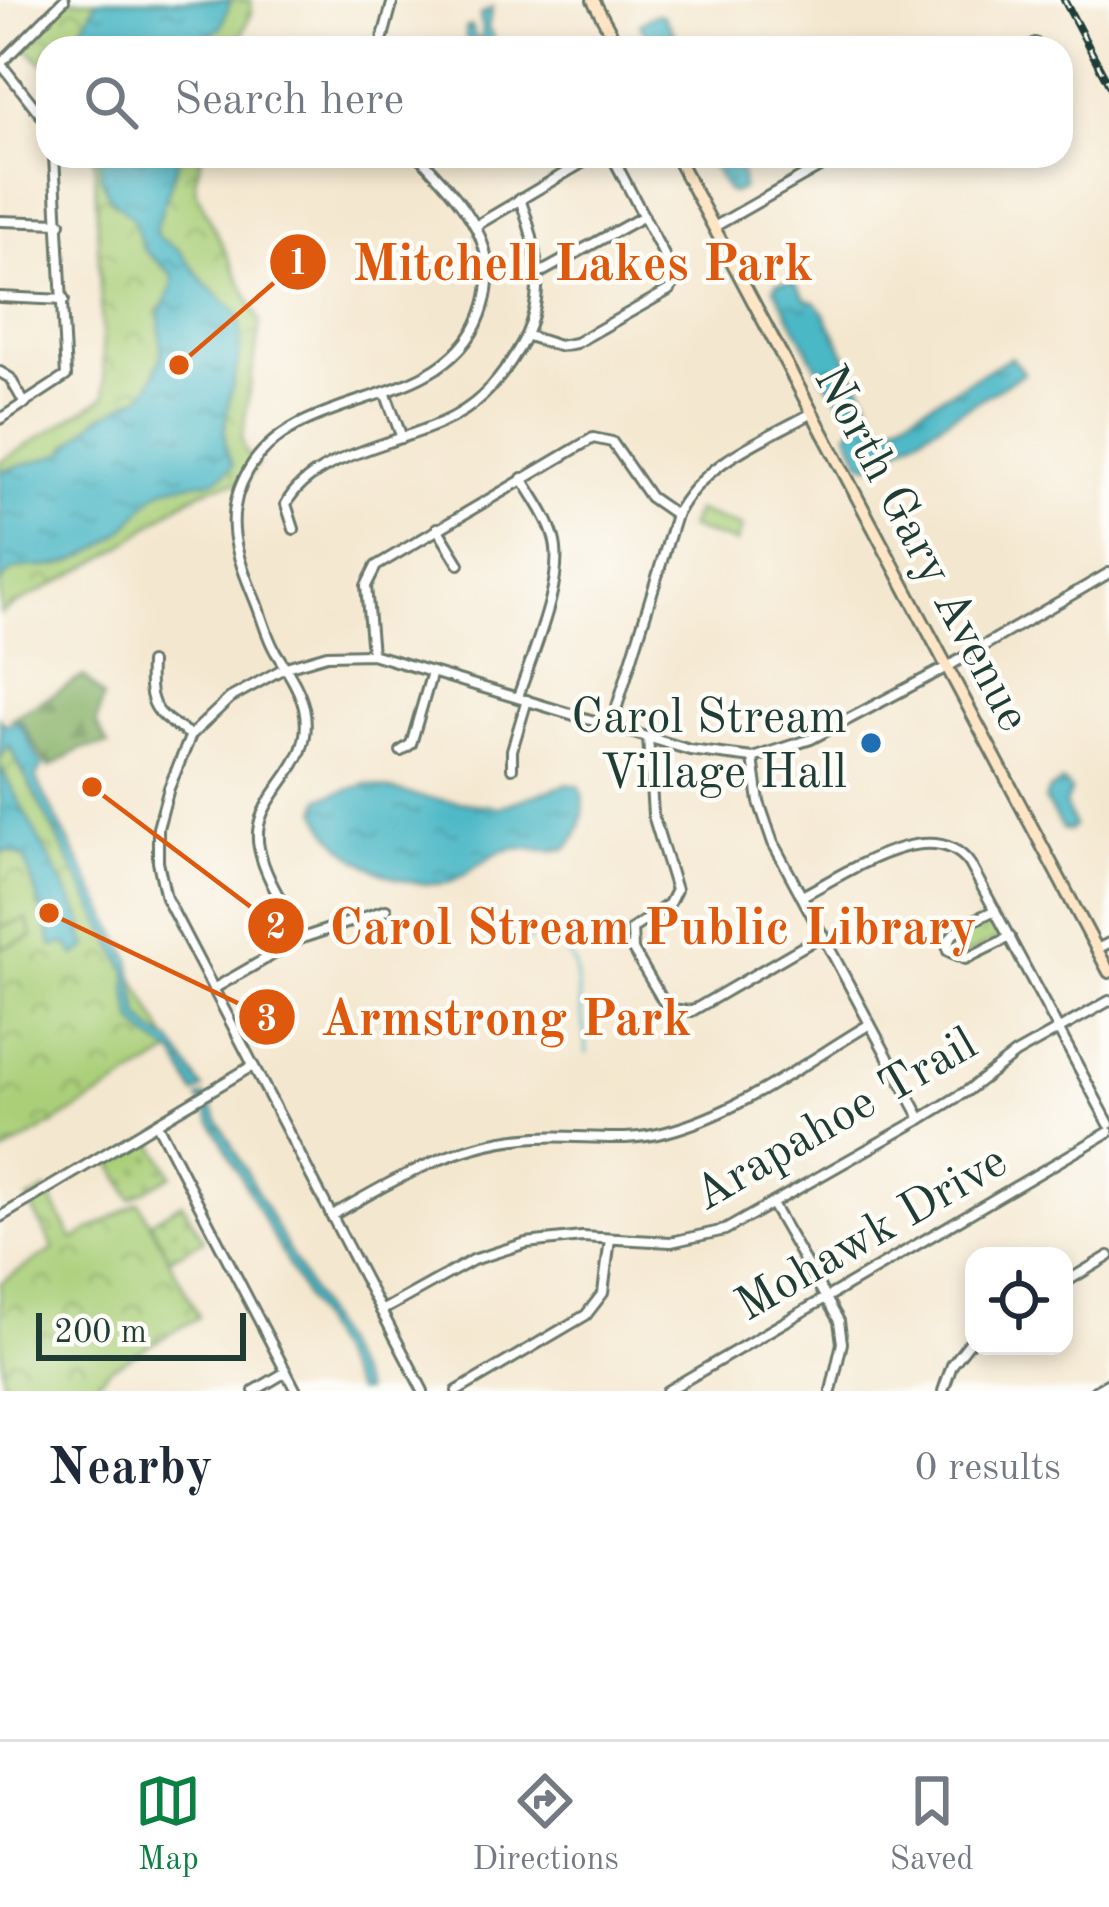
<!DOCTYPE html>
<style>
:root{--surface:#fff;--page:#f6f6f7;--text:#1f2937;--muted:#747a83;--line:#e0e1e3;--accent:#0b8043}
body{margin:0;font-family:"Old Standard TT",serif;background:var(--page);color:var(--text)}
.controls{position:absolute;right:36px;bottom:36px;display:grid;overflow:hidden;border-radius:24px;box-shadow:0 6px 18px #0003}
.controls button{width:108px;height:108px;display:grid;place-items:center;padding:0;border:0;border-bottom:3px solid var(--line);background:var(--surface);color:var(--text);font:60px sans-serif}
.scale{position:absolute;left:36px;bottom:30px;width:210px;box-sizing:border-box;padding-left:12px;border:6px solid #1f3d34;border-top:0;font-size:33px;line-height:42px;white-space:nowrap;color:#1f3d34;-webkit-text-stroke:9px #fdfcf7;paint-order:stroke}
.list{margin:0;padding:0;list-style:none}
h2{display:flex;justify-content:space-between;align-items:center;height:156px;margin:0;padding:0 48px;font-size:51px}
h2 small{font-size:39px;font-weight:400;color:var(--muted)}
.icon{flex:none;width:66px;height:66px;fill:none;stroke:currentColor;stroke-width:2;stroke-linecap:round;stroke-linejoin:round}
.map{position:relative;flex:none;width:1109px;height:1391px;overflow:hidden}
.search{position:absolute;background:var(--surface);box-shadow:0 6px 18px #0003;left:36px;right:36px;top:36px;height:132px;display:flex;align-items:center;gap:30px;box-sizing:border-box;padding:0 42px;border-radius:36px;color:var(--muted);font-size:45px}
.sheet{height:348px;background:var(--surface)}
nav{display:flex;justify-content:space-around;align-items:center;box-sizing:border-box;height:168px;border-top:3px solid var(--line);background:var(--surface);font-size:33px;color:var(--muted)}
nav a{display:grid;justify-items:center;gap:6px}
nav .on{color:var(--accent)}
.map>svg:first-child{display:block}
.grass{fill:url(#grass-dots);stroke:#648656;stroke-width:3}
.forest{fill:url(#forest-firs);stroke:#53784e;stroke-width:3}
.park{fill:url(#park-crowns);stroke:#648656;stroke-width:3}
.garden{fill:#aacf79;stroke:#648656;stroke-width:3}
.water{fill:url(#water-ripples);stroke:#357a7d;stroke-width:3}
.lines{fill:none;stroke-linecap:round;stroke-linejoin:round}
.stream{stroke:#4bb8c6;stroke-width:3}
.street-casing{stroke:#6a786a;stroke-width:14}
.secondary-casing{stroke:#6a786a;stroke-width:16}
.street{stroke:#fff;stroke-width:8}
.secondary{stroke:#fde5c5;stroke-width:10}
.rail-casing{stroke:#1f3d34;stroke-width:8}
.rail{stroke:#fdfcf7;stroke-width:3;stroke-dasharray:9;stroke-linecap:butt}
.poi-dot{fill:#1f6fb2;stroke:#fdfcf7;stroke-width:4.5}
.labels{text-anchor:middle;stroke-width:9;stroke-linejoin:round;paint-order:stroke}
.street-label{font-size:48px;fill:#1f3d34;stroke:#fdfcf7}
.poi-label{font-size:48px;fill:#1f3d34;stroke:#fdfcf7;text-anchor:end}
.leader{fill:none;stroke:#de580e;stroke-width:4.5}
.callout-dot{fill:#de580e;stroke:#fdfcf7;stroke-width:4.5}
.mark-label{font-size:36px;text-anchor:middle;font-weight:bold;fill:#fff}
.callout-label{font-size:51px;text-anchor:middle;font-weight:bold;fill:#de580e;stroke:#fdfcf7;stroke-width:9;stroke-linejoin:round;paint-order:stroke}
</style>
<div class="map">
<svg width="1109" height="1391" viewBox="0 0 1109 1391">
<defs>
<pattern id="grass-dots" width="8" height="8" patternUnits="userSpaceOnUse" patternTransform="scale(3)"><rect width="8" height="8" fill="#aacf79"/><path d="M2 2h.1M6 6h.1" fill="none" stroke="#8aa964" stroke-width="1.8" stroke-linecap="round"/></pattern>
<pattern id="forest-firs" width="22" height="20" patternUnits="userSpaceOnUse" patternTransform="scale(3)"><rect width="22" height="20" fill="#87b269"/><path d="M5 1l3.5 6h-7zM16 11l3.5 6h-7z" fill="#6e9257"/></pattern>
<pattern id="park-crowns" width="20" height="18" patternUnits="userSpaceOnUse" patternTransform="scale(3)"><rect width="20" height="18" fill="#aacf79"/><path d="M2 6a3 3 0 1 1 6 0M12 15a3 3 0 1 1 6 0" fill="none" stroke="#8aa964"/></pattern>
<pattern id="water-ripples" width="26" height="14" patternUnits="userSpaceOnUse" patternTransform="scale(3)"><rect width="26" height="14" fill="#4bb8c6"/><path d="M2 4q2-2 4 0t4 0M15 11q2-2 4 0t4 0" fill="none" stroke="#3e97a2"/></pattern>
</defs>
<rect width="100%" height="100%" fill="#fdfcf7"/>
<filter id="ink" filterUnits="userSpaceOnUse"><feTurbulence type="fractalNoise" baseFrequency=".00833" numOctaves="2"/><feDisplacementMap in="SourceGraphic" scale="24" xChannelSelector="R" yChannelSelector="G"/><feConvolveMatrix kernelMatrix="1 2 1 2 8 2 1 2 1" color-interpolation-filters="sRGB"/></filter>
<filter id="wash" filterUnits="userSpaceOnUse"><feTurbulence type="fractalNoise" baseFrequency=".004" numOctaves="4" result="noise"/><feDisplacementMap in="SourceGraphic" scale="48" xChannelSelector="R" yChannelSelector="G"/><feGaussianBlur stdDeviation="2.7" result="paint"/><feColorMatrix in="noise" values="0 0 0 0 0 0 0 0 0 0 0 0 0 0 0 0 0 1.4 0 .05"/><feComposite in="paint" operator="in"/></filter>
<g filter="url(#wash)">
<rect width="100%" height="100%" fill="#f4e7cf"/>
<!-- grass -->
<g class="grass">
<polygon points="151,1139 172,1175 131,1199 112,1163"/>
<polygon points="182,1203 204,1240 169,1259 150,1222"/>
</g>
<!-- forest -->
<polygon class="forest" points="84,676 103,698 96,724 108,745 81,749 49,768 21,720 12,718"/>
<!-- park -->
<g class="park">
<polygon points="65,0 251,0 252,13 235,48 48,48 48,67 22,45"/>
<path d="M94 156H202L195 180 197 193 260 322 242 439 246 453 257 463 244 484C200 476 150 530 115 551 78 574 37 591 0 614V462L105 397Z"/>
<polygon points="0,730 174,1052 0,1155"/>
<polygon points="986,919 997,922 1001,932 997,939 965,956 951,950 954,936"/>
<polygon points="46,1190 73,1240 139,1202 199,1317 109,1369 88,1391 3,1391 0,1283 54,1249 28,1200"/>
</g>
<!-- garden -->
<g class="garden">
<polygon points="696,511 742,527 736,543 689,528"/>
<polygon points="27,919 33,937 2,948 0,927"/>
</g>
<!-- water -->
<g class="water">
<polygon points="97,0 231,0 221,27 194,48 63,48 84,25"/>
<polygon points="492,8 488,28 499,48 466,48 466,28 471,26 476,39 483,37 480,15"/>
<polygon points="657,14 663,15 683,48 650,48 640,23"/>
<path d="M100 156H180L155 231 158 237 179 250 205 283 238 314C252 362 207 426 233 465 211 494 181 475 156 494 146 501 139 514 131 522 114 541 91 555 67 563 41 573 14 557 0 585V471L61 454 97 419 142 395 150 385 161 358 159 314 172 287 173 275 143 249 133 219 109 196 101 178Z"/>
<path d="M707 156C731 156 743 163 743 188L733 193 727 191Z"/>
<polygon points="794,282 806,300 815,302 824,312 883,430 1011,357 1024,373 870,465 861,462 848,433 857,420 824,380 774,288 777,283"/>
<polygon points="0,718 4,724 19,721 43,766 35,777 130,959 139,1015 154,1032 172,1042 203,1089 195,1094 175,1055 149,1038 134,1022 128,999 127,972 9,745 0,758"/>
<polygon points="0,766 79,914 84,926 81,934 88,947 75,956 66,943 53,947 25,859 13,852 0,852"/>
<polygon points="1063,782 1071,790 1065,804 1074,826 1069,831 1062,829 1045,800 1048,791"/>
<path d="M366 784 427 798 499 807 568 784 579 786C589 805 581 834 567 848 546 855 523 843 503 851 482 859 459 884 437 884 389 885 336 855 317 811L321 798Z"/>
<polygon points="205,1096 365,1391 356,1391 199,1099"/>
</g>
<g class="lines">
<!-- stream -->
<polyline class="stream" points="511,939 559,939 575,966 587,1053"/>
</g>
</g>
<g filter="url(#ink)">
<g class="lines">
<!-- street casing -->
<g class="street-casing">
<g id="street">
<polyline points="380,48 393,0"/>
<polyline points="1026,48 1035,43"/>
<polyline points="0,64 64,0"/>
<polyline points="1,64 48,124"/>
<polyline points="0,221 60,223"/>
<polyline points="477,225 594,156"/>
<polyline points="714,227 839,156"/>
<polyline points="538,274 644,216"/>
<polyline points="0,297 64,300"/>
<polyline points="528,336 559,346 576,343 669,290 677,280 612,156"/>
<polyline points="0,372 10,378 25,404"/>
<polyline points="385,392 402,438"/>
<polyline points="0,419 66,376 54,156"/>
<polyline points="437,528 459,564"/>
<path d="M294 529 286 504C313 452 406 444 455 416 484 400 501 378 518 350 547 304 539 248 520 199"/>
<polyline points="372,654 366,586 376,566 593,438 612,442 650,497 676,515"/>
<path d="M150 663C148 707 154 713 191 735"/>
<path d="M518 697C531 657 566 579 554 538 548 517 533 497 522 478"/>
<path d="M611 726 676 515C705 461 761 441 812 413"/>
<polyline points="648,737 653,815 676,890 669,904 632,929 633,950 668,1009 692,1011 823,935"/>
<polyline points="401,751 411,744 432,672"/>
<polyline points="753,758 759,802 773,843 921,1119"/>
<polyline points="512,768 512,750 527,700"/>
<path d="M802 896C845 874 933 812 970 864L1109 1124"/>
<path d="M995 910C977 920 946 927 948 951L965 959 1010 937"/>
<path d="M302 938C288 911 265 879 259 848 248 792 318 773 304 708 299 687 286 669 275 651 266 635 262 617 255 600 237 556 221 517 248 471 299 381 453 416 484 305 502 241 459 200 419 156"/>
<polyline points="1097,949 1109,943"/>
<polyline points="213,989 302,938 386,910"/>
<polyline points="157,1124 296,1391"/>
<polyline points="773,1206 839,1321 842,1343 831,1391"/>
<path d="M331 1216C397 1178 459 1141 537 1137 580 1134 623 1144 666 1132 739 1113 806 1062 870 1024"/>
<polyline points="0,1217 252,1066"/>
<polyline points="1064,1283 1109,1256"/>
<polyline points="381,1311 473,1260 526,1243 582,1237 671,1242 725,1230 921,1119 967,1091 1015,1054 1109,1001"/>
<polyline points="254,1391 286,1372"/>
<polyline points="423,1391 166,898 158,862 158,828 169,788 191,735 230,698 286,667 327,655 372,654 690,750 753,758 811,739 947,667 1109,573"/>
<polyline points="457,1391 586,1315 603,1293 610,1239"/>
<polyline points="667,1391 1109,1132"/>
<polyline points="943,1391 952,1365 974,1337"/>
<polyline points="1095,1391 1109,1383"/>
</g>
</g>
<!-- secondary casing -->
<g class="secondary-casing">
<g id="secondary">
<polyline points="593,0 619,48"/>
<polyline points="676,156 1109,972"/>
</g>
</g>
<!-- street -->
<use href="#street" class="street"/>
<!-- secondary -->
<use href="#secondary" class="secondary"/>
<!-- rail casing -->
<g class="rail-casing">
<polyline id="rail" points="1064,0 1109,85"/>
</g>
<!-- rail -->
<use href="#rail" class="rail"/>
</g>
</g>
<!-- markers -->
<circle class="poi-dot" cx="871" cy="743" r="12"/>
<g class="labels">
<!-- street labels -->
<g class="street-label">
<text transform="translate(924 547) rotate(62)" y="17">North Gary Avenue</text>
<text transform="translate(834 1117) rotate(-30)" y="17">Arapahoe Trail</text>
<text transform="translate(870 1231) rotate(-30)" y="17">Mohawk Drive</text>
</g>
<!-- poi labels -->
<g class="poi-label">
<text x="847" y="732">Carol Stream<tspan x="847" dy="55">Village Hall</tspan></text>
</g>
</g>
<!-- callouts -->
<path class="leader" d="M179 365L298 262M92 787L276 926M49 913L267 1017"/>
<g class="callout-dot">
<circle cx="179" cy="365" r="12"/>
<circle cx="92" cy="787" r="12"/>
<circle cx="49" cy="913" r="12"/>
<circle cx="298" cy="262" r="30"/>
<circle cx="276" cy="926" r="30"/>
<circle cx="267" cy="1017" r="30"/>
</g>
<g class="mark-label">
<text x="298" y="274">1</text>
<text x="276" y="938">2</text>
<text x="267" y="1030">3</text>
</g>
<g class="callout-label">
<text x="583" y="280">Mitchell Lakes Park</text>
<text x="653" y="944">Carol Stream Public Library</text>
<text x="506" y="1035">Armstrong Park</text>
</g>
</svg>
<div class="controls">
<button><svg class="icon" aria-label="locate" viewBox="0 0 24 24"><circle cx="12" cy="12" r="6"/><path d="M12 2v4M12 18v4M2 12h4M18 12h4"/></svg></button>
</div>
<div class="scale">200 m</div>
<div class="search"><svg class="icon" aria-label="search" viewBox="0 0 24 24"><circle cx="10" cy="10" r="6"/><path d="M15 15l6 6"/></svg>Search here</div>
</div>
<section class="sheet">
<h2>Nearby<small>0 results</small></h2>
<ul class="list">
</ul>
</section>
<nav>
<a class="on"><svg class="icon" aria-label="map" viewBox="0 0 24 24"><path d="M3 6l6-2 6 2 6-2v14l-6 2-6-2-6 2zM9 4v14M15 6v14"/></svg>Map</a>
<a><svg class="icon" aria-label="directions" viewBox="0 0 24 24"><path d="M12 3l9 9-9 9-9-9zM9 14v-3h6M13 9l2 2-2 2"/></svg>Directions</a>
<a><svg class="icon" aria-label="saved" viewBox="0 0 24 24"><path d="M7 4h10v16l-5-4-5 4z"/></svg>Saved</a>
</nav>
